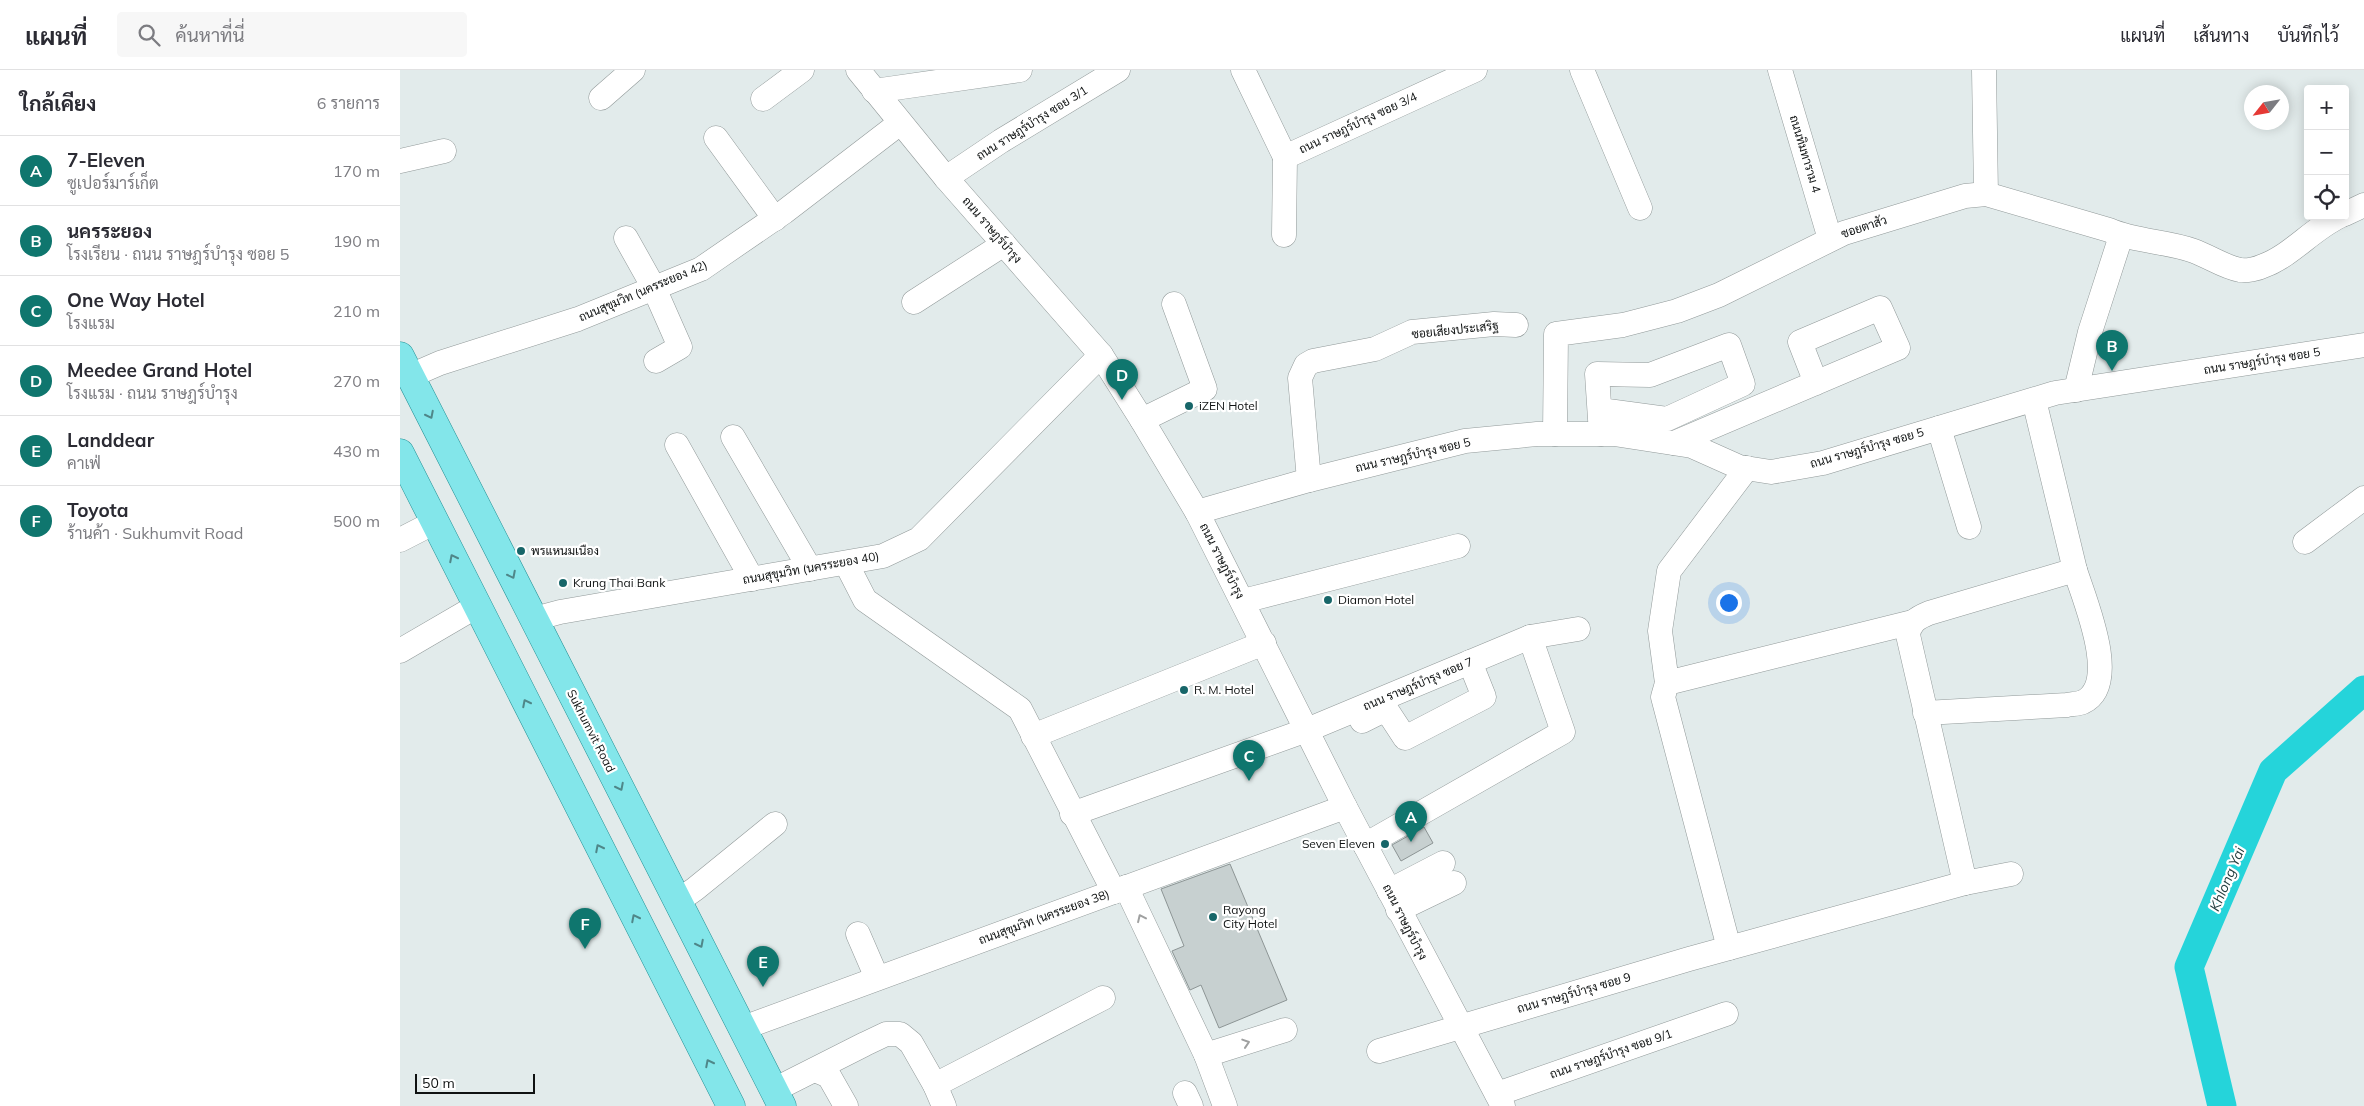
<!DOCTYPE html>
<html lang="th">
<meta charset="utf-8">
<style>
:root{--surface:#fff;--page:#f7f7f7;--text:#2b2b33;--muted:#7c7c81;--line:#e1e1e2;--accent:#0f766e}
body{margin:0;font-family:Mulish,Sarabun,sans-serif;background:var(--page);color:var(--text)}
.controls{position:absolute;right:15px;top:15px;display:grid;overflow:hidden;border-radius:5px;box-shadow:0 2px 12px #0003}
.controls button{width:45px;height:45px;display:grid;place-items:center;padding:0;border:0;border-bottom:1px solid var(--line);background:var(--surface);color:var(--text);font:25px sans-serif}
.compass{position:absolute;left:1844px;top:15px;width:45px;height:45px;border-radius:50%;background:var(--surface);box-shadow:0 2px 12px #0003;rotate:239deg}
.scale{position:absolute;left:15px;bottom:12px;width:120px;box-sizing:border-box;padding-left:5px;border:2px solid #0f1212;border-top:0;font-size:14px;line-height:18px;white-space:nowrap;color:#0f1212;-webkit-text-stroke:4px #fff;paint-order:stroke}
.you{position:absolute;left:1328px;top:532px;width:18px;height:18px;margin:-12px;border:4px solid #fff;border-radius:50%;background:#1a73e8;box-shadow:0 0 0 8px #1a73e833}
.badge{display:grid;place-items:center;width:32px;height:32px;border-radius:50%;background:var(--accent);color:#fff;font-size:16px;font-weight:700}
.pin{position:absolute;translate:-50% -41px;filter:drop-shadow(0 1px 2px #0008)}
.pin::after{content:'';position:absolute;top:26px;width:18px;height:15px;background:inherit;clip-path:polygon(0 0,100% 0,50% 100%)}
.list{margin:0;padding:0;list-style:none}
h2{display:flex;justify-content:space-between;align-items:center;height:65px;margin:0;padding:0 20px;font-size:21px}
h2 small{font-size:16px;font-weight:400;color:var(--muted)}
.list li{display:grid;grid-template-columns:32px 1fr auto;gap:15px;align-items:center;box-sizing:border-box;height:70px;padding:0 20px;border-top:1px solid var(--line)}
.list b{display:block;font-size:19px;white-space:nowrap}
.list p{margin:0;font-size:16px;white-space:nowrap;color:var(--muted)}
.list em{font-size:16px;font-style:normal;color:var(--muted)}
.icon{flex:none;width:28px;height:28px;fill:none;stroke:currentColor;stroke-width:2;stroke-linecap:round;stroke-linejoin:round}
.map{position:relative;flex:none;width:1964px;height:1036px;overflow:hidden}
header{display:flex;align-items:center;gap:30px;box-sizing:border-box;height:70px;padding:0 25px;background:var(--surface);border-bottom:1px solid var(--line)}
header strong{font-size:24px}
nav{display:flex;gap:28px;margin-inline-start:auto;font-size:18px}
.search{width:350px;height:45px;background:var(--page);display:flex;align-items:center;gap:12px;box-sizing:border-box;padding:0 18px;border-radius:5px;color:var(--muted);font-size:19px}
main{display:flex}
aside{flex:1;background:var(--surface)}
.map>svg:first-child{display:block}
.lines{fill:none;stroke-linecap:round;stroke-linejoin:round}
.river{stroke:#25d4da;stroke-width:29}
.building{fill:#c7d0d0;stroke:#8d9595}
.minor-casing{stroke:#919999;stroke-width:25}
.major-casing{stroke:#259195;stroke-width:29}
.minor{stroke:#fff;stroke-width:24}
.major{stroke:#83e6ea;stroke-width:28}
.oneway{stroke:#4f8789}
.oneway2{stroke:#9fa0a0}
.poi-dot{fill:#176669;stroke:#fff;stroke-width:2}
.labels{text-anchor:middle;stroke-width:4.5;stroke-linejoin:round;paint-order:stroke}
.street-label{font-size:12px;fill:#0f1212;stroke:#fff}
.poi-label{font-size:12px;fill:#0f1212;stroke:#fff;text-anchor:start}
.water-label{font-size:14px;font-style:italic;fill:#243e3f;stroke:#fff}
</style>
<header>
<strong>แผนที่</strong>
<div class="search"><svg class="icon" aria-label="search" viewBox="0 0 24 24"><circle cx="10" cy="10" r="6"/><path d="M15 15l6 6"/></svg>ค้นหาที่นี่</div>
<nav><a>แผนที่</a><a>เส้นทาง</a><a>บันทึกไว้</a></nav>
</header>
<main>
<aside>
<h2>ใกล้เคียง<small>6 รายการ</small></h2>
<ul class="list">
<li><span class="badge">A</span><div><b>7-Eleven</b><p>ซูเปอร์มาร์เก็ต</p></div><em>170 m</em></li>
<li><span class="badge">B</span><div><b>นครระยอง</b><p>โรงเรียน · ถนน ราษฎร์บำรุง ซอย 5</p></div><em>190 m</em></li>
<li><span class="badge">C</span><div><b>One Way Hotel</b><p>โรงแรม</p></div><em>210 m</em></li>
<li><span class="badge">D</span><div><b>Meedee Grand Hotel</b><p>โรงแรม · ถนน ราษฎร์บำรุง</p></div><em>270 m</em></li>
<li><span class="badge">E</span><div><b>Landdear</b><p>คาเฟ่</p></div><em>430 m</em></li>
<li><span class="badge">F</span><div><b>Toyota</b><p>ร้านค้า · Sukhumvit Road</p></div><em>500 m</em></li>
</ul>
</aside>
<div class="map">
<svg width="1964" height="1036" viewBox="0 0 1964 1036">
<rect width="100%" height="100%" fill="#e2ebeb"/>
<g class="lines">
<!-- river -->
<polyline class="river" points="1822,1036 1789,897 1873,701 1964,620"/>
</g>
<!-- building -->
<g class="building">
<polygon points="1024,757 1033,773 1001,791 992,775"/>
<polygon points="830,794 887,930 819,958 801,915 790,920 772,881 784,876 761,819"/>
</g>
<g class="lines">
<!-- minor casing -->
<g class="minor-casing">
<g id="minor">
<polyline points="458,0 546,108 701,285 742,350 797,442 945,737 1103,1036"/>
<polyline points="843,0 885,87 1075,0"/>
<polyline points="1182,0 1240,138"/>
<polyline points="1380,0 1430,169"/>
<polyline points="1584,0 1586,124"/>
<polyline points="474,21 620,0"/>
<polyline points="201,28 233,0"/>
<polyline points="363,29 402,0"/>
<polyline points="316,68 375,149"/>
<polyline points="0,91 44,81"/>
<polyline points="546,108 601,71 718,0"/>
<polyline points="1945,144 1964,135"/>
<polyline points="884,165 885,87"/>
<polyline points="226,168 254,218 280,277 256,291"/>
<polyline points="514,232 604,174"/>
<polyline points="10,306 40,293 178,249 301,199 384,142 500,53"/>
<polyline points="1676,320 1690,262 1721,166"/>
<polyline points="1200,340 1267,349 1343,314 1329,275 1250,305 1197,304 1201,364"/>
<polyline points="742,350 805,319 774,234"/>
<polyline points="1539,358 1569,457"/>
<path d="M1155 364 1156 264 1223 255 1277 241 1319 225 1444 163 1565 126 1586 124 1709 160C1736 172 1767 171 1794 181 1810 187 1824 197 1840 200 1847 201 1857 199 1863 196 1891 186 1912 159 1940 146"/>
<polyline points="333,367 410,499"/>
<path d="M1274 373C1349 341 1424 310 1498 278L1480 238 1400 272 1416 313"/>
<polyline points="277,375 352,509"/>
<polyline points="909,410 900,308 906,295 913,291 975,279 1012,262 1094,254 1116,255"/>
<polyline points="797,442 909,410 1065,371 1137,364 1214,364 1292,376 1339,397 1371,402 1423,393 1655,323 1964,275"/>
<polyline points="0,470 35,452"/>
<polyline points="1905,472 1964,428"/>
<polyline points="446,493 465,530 620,639 714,822"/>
<polyline points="843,531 1058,476"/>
<polyline points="134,549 160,542 483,486 519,469 701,285"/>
<polyline points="0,581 77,536"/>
<polyline points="1267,613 1260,561 1269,501 1347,398"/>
<path d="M1525 643 1667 635C1672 634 1678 634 1683 632 1721 614 1684 529 1675 500"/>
<polyline points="962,651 986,639 1005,668 1084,627 1070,592"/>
<polyline points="633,666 864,573"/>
<polyline points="672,744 907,660 1130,567 1178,559"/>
<polyline points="965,775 1163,662 1130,567"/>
<path d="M1565 813 1508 565C1510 552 1517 548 1529 543L1675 500 1634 330"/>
<polyline points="726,817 806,985 825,1036"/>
<polyline points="989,821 1043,793"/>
<polyline points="278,831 295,819 375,754"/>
<polyline points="998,840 1054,813"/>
<polyline points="458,864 477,908"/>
<polyline points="1329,878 1263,627 1267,613 1513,552"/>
<polyline points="343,958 945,737"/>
<polyline points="979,981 1289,889 1565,813 1611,804"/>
<polyline points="806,985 885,960"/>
<polyline points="415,1000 429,1006 446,1036"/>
<polyline points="535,1015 703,928"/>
<polyline points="374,1020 465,974 486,964 500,964 511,973 535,1015 544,1036"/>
<polyline points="785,1023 791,1036"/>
<polyline points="1097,1024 1326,944"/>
</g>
</g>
<!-- major casing -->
<g class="major-casing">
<g id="major">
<polyline points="0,286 382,1036"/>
<polyline points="0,383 331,1036"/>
</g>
</g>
<!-- minor -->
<use href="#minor" class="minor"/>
<!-- major -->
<use href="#major" class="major"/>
</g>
<!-- one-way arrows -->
<defs><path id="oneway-chevron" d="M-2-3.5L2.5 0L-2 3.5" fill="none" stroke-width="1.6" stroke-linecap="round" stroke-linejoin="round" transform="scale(1.25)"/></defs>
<g class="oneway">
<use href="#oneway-chevron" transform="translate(30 345) rotate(63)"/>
<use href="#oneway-chevron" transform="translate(53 488) rotate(-117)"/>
<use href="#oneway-chevron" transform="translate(112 505) rotate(63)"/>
<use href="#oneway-chevron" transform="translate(126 633) rotate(-117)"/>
<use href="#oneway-chevron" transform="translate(220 717) rotate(63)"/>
<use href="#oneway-chevron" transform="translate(199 778) rotate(-117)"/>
<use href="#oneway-chevron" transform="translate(235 848) rotate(-117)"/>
<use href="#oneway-chevron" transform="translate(300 874) rotate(63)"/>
<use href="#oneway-chevron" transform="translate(309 993) rotate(-117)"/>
</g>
<g class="oneway2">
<use href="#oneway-chevron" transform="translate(741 848) rotate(-115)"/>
<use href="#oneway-chevron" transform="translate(846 973) rotate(-18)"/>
</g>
<!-- markers -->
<g class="poi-dot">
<circle cx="789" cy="336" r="5"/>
<circle cx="121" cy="481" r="5"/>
<circle cx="163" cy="513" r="5"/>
<circle cx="928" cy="530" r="5"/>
<circle cx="784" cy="620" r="5"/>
<circle cx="985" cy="774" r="5"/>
<circle cx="813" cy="847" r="5"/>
</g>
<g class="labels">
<!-- street labels -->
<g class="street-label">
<text transform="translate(632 53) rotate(-32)" y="4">ถนน ราษฎร์บำรุง ซอย 3/1</text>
<text transform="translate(958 53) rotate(-25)" y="4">ถนน ราษฎร์บำรุง ซอย 3/4</text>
<text transform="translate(1405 84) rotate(73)" y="4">ถนนทิมทาราม 4</text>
<text transform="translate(1464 157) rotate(-18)" y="4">ซอยตาสัว</text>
<text transform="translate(592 160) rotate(49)" y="4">ถนน ราษฎร์บำรุง</text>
<text transform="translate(243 221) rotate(-23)" y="4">ถนนสุขุมวิท (นครระยอง 42)</text>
<text transform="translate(1055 260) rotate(-6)" y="4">ซอยเสียงประเสริฐ</text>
<text transform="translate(1862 291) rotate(-9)" y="4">ถนน ราษฎร์บำรุง ซอย 5</text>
<text transform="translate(1467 378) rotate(-16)" y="4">ถนน ราษฎร์บำรุง ซอย 5</text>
<text transform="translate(1013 385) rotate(-13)" y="4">ถนน ราษฎร์บำรุง ซอย 5</text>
<text transform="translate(822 491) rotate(63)" y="4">ถนน ราษฎร์บำรุง</text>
<text transform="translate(411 498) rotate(-10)" y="4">ถนนสุขุมวิท (นครระยอง 40)</text>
<text transform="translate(1018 614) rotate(-23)" y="4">ถนน ราษฎร์บำรุง ซอย 7</text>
<text transform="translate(191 661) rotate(63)" y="4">Sukhumvit Road</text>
<text transform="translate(644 847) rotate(-20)" y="4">ถนนสุขุมวิท (นครระยอง 38)</text>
<text transform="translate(1005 852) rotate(63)" y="4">ถนน ราษฎร์บำรุง</text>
<text transform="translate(1174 923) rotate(-16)" y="4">ถนน ราษฎร์บำรุง ซอย 9</text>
<text transform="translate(1211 984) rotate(-19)" y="4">ถนน ราษฎร์บำรุง ซอย 9/1</text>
</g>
<!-- poi labels -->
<g class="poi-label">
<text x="799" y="340">iZEN Hotel</text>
<text x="131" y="485">พรแหนมเนือง</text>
<text x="173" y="517">Krung Thai Bank</text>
<text x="938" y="534">Diamon Hotel</text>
<text x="794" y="624">R. M. Hotel</text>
<text x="975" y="778" text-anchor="end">Seven Eleven</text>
<text x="823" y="844">Rayong<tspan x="823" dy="14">City Hotel</tspan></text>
</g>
<!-- water labels -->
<g class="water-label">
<text transform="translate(1827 809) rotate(-67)" y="5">Khlong Yai</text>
</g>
</g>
</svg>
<div class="controls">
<button>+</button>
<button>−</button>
<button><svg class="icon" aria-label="locate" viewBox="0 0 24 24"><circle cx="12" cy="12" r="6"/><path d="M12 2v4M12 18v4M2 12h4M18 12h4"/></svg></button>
</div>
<svg class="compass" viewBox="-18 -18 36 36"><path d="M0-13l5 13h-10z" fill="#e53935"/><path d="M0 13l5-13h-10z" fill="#7c7c81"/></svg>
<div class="scale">50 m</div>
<div class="you"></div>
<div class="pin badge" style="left:1011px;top:772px">A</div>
<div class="pin badge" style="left:1712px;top:301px">B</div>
<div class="pin badge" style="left:849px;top:711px">C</div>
<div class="pin badge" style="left:722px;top:330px">D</div>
<div class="pin badge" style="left:363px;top:917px">E</div>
<div class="pin badge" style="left:185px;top:879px">F</div>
</div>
</main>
